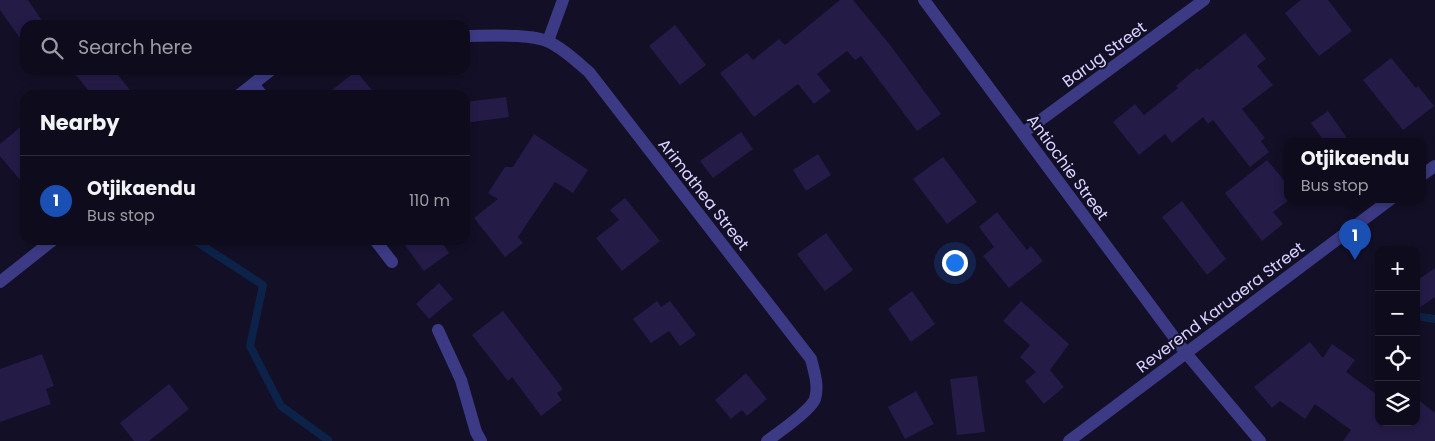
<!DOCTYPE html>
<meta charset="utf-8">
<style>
:root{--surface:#0e0b1c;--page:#1c1929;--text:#f1f3f6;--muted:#9b9ba3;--line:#2e2b3b;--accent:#00e5ff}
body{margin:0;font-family:Poppins,sans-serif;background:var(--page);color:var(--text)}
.controls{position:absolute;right:15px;bottom:15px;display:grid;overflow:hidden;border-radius:10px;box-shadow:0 2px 8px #0003}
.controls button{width:45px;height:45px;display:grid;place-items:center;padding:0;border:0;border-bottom:1px solid var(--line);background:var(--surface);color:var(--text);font:25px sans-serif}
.you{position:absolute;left:954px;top:262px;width:18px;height:18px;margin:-12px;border:4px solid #fff;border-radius:50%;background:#1a73e8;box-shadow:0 0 0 8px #1a73e833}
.badge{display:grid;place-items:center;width:32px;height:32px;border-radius:50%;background:var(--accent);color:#fff;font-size:16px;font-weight:700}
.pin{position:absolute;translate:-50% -41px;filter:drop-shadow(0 1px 2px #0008)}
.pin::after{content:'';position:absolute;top:26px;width:18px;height:15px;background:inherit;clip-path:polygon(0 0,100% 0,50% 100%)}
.popup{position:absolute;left:1284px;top:138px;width:142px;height:65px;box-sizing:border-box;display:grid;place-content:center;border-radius:10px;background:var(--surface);filter:drop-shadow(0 1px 4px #0005);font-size:16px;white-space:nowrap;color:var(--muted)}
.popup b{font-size:19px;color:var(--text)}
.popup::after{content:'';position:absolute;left:50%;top:100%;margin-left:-10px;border:10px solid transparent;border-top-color:var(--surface)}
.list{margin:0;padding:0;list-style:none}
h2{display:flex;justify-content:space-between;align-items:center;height:65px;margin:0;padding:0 20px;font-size:21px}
h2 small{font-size:16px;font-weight:400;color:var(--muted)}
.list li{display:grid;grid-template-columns:32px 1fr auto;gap:15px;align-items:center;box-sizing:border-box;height:90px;padding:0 20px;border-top:1px solid var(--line)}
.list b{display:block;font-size:19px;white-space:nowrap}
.list p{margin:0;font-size:16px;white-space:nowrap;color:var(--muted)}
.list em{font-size:16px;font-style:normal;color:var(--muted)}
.icon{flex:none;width:28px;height:28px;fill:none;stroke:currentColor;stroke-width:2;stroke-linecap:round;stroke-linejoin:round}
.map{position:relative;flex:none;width:1435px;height:441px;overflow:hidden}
.search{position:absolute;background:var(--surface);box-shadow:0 2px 8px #0003;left:20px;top:20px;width:450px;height:55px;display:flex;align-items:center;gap:12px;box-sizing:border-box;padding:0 18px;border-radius:15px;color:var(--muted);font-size:19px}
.panel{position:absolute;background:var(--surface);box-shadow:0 2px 8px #0003;left:20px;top:90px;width:450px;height:155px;border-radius:15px}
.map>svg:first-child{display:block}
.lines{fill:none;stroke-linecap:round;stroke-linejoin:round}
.stream{stroke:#0c2248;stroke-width:8}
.building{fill:#241b47}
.minor{stroke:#3d3a85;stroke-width:12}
.tertiary{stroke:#3d3a85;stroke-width:12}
.labels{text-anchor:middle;stroke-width:4;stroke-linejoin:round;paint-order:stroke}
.street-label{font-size:16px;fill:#d9d4ff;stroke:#130f26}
</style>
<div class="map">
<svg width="1435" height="441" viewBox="0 0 1435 441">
<rect width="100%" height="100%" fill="#130f26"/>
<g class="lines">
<!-- stream -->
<g class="stream">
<polyline points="197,242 263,285 250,346 281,406 328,440 327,441"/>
<polyline points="1416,316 1435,319"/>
</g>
</g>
<!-- building -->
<g class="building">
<polygon points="0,0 28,0 45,25 25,25 25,45 0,10"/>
<polygon points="840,0 853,0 890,45 941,114 917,131 861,56 855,60 847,51 817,74 831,91 814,104 798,84 754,117 720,73 747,53 753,60 779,39 785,45"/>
<polygon points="1301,0 1328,0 1352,31 1319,56 1285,13"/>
<polygon points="675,25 706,65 680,85 649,46"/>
<polygon points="1245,33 1266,59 1257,66 1273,85 1242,109 1265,138 1261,141 1269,152 1250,167 1213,120 1208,124 1203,117 1172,143 1165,134 1139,155 1113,122 1135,104 1144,115 1178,88 1176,86 1197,68 1199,70"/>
<polygon points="1391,58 1416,88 1418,86 1434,106 1403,130 1363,80"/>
<polygon points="72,70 114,70 134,95 92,95"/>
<polygon points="356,71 376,95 326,95"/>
<polygon points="506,97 509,117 465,123 465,102"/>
<polygon points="1328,111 1349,141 1324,141 1311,123"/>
<polygon points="25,123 25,186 0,156 0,144"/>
<polygon points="741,132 753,149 713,178 700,161"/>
<polygon points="534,134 588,170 573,193 555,182 518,237 523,243 505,257 474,218 498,199 488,193 505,167 513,167"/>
<polygon points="818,154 831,175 806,191 793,170"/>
<polygon points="943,157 977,202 947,224 913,179"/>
<polygon points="1267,160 1288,185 1288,201 1273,212 1283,224 1262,241 1225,193"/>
<polygon points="625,198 660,241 622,271 596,238 619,220 610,210"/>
<polygon points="1182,201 1226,259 1207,275 1162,217"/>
<polygon points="997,212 1027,250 1031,246 1043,261 1009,288 983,256 994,247 979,227"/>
<polygon points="826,233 853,270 825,291 797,254"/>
<polygon points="401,240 440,240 449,253 424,271"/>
<polygon points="1435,268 1435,297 1416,310 1416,281"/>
<polygon points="439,283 453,299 429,319 416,304"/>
<polygon points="912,291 935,324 911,342 888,309"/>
<polygon points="657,301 661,307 670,301 696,335 680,346 669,331 651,343 633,319"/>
<polygon points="1021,301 1069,344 1050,370 1064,387 1044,404 1025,381 1036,372 1020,357 1030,345 1003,321"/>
<polygon points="503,311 563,389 557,393 562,400 541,416 512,377 508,381 472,335"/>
<polygon points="1310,342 1323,358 1332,344 1355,360 1346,372 1379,396 1379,422 1416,422 1416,398 1435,413 1435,441 1343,441 1351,430 1315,404 1305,419 1280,401 1272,408 1254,387"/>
<polygon points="42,354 54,386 46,389 51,404 0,422 0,369"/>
<polygon points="746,373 767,399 747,416 742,410 731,419 715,400"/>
<polygon points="977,376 985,432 957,435 950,379"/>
<polygon points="169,384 189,409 149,441 134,441 120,423"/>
<polygon points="916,391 934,424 905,439 888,407"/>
</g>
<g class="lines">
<!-- minor -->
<g class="minor">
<polyline points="924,0 1185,352 1260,441"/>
<path d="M465 36C486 36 532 33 549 42 564 49 576 61 589 72L811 359C814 371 819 386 815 399 811 410 778 433 767 441"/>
<polyline points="548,41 563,0"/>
<polyline points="253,84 262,95"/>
<polyline points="239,95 271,70"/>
<polyline points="1023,133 1204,0"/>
<polyline points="375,240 392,262"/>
<polyline points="0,282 53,240"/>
<polyline points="438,330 461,380 476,432 481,441"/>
</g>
<!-- tertiary -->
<g class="tertiary">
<polyline points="1422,175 1435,166"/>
<polyline points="1069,441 1391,199"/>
</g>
</g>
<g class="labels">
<!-- street labels -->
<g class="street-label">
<text transform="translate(1104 54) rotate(-36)" y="6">Barug Street</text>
<text transform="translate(1068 167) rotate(54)" y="6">Antiochie Street</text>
<text transform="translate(704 194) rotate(52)" y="6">Arimathea Street</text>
<text transform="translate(1220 307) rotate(-37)" y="6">Reverend Karuaera Street</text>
</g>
</g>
</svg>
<div class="controls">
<button>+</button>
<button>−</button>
<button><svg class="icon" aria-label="locate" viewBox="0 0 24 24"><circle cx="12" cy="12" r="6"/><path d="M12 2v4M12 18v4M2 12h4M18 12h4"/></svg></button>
<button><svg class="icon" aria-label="layers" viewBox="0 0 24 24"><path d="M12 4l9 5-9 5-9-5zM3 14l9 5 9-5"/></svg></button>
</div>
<div class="you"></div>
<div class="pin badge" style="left:1355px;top:260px;background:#1a4fb4">1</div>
<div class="popup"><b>Otjikaendu</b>Bus stop</div>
<div class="search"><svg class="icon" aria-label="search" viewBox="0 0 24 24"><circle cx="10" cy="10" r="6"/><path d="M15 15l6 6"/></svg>Search here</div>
<section class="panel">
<h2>Nearby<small></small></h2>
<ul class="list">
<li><span class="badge" style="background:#1a4fb4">1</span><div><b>Otjikaendu</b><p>Bus stop</p></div><em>110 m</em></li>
</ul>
</section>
</div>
